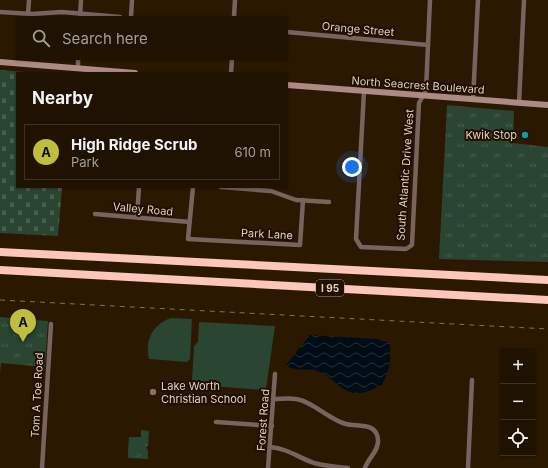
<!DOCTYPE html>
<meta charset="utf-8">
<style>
:root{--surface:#201201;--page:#281b0b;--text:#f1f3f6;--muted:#a29e99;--line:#3d3223;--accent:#bfbe41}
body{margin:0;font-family:Inter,sans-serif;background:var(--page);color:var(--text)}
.controls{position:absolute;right:12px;bottom:12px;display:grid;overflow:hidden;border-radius:0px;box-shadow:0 1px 3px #0004}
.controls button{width:36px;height:36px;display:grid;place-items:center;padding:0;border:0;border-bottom:1px solid var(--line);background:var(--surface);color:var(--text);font:20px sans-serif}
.you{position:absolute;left:352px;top:167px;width:14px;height:14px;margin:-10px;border:3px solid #fff;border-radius:50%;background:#1a73e8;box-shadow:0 0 0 6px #1a73e833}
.badge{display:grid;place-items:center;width:26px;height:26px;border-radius:50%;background:var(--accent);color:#111;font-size:13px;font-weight:700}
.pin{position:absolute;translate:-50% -33px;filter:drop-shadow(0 1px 2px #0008)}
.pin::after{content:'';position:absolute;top:21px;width:14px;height:12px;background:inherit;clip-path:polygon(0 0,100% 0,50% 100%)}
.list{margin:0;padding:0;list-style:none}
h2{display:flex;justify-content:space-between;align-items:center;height:52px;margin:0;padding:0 16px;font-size:17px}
h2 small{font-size:13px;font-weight:400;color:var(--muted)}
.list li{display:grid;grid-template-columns:26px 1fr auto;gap:12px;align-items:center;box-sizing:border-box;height:56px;margin:0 8px 8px;padding:0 8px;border:1px solid var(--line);border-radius:0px}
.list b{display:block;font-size:15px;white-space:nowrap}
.list p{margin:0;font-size:13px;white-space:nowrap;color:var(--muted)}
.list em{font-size:13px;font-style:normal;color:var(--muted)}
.icon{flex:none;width:22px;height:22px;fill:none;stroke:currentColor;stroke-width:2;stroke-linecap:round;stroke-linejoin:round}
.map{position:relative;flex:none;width:548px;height:468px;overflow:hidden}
.search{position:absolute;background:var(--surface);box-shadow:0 1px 3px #0004;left:16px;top:16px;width:272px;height:44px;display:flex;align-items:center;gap:10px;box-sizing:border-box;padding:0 14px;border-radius:0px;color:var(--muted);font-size:15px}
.panel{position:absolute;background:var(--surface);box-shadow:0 1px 3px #0004;left:16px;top:72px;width:272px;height:116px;border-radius:0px}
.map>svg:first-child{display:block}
.grass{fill:url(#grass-tufts)}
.cemetery{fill:url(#cemetery-stones)}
.pitch{fill:#2a4531}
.water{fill:url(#water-waves)}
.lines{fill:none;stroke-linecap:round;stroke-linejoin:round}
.street{stroke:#78635f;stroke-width:4.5}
.secondary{stroke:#ad8b85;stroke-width:6}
.highway{stroke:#fcc6bd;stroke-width:8}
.rail{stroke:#827260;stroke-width:1;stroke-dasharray:5 5;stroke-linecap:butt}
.culture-dot{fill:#0f9aa8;stroke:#210f00;stroke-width:1.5}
.education-dot{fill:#8d6e63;stroke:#210f00;stroke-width:1.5}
.labels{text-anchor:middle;stroke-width:4;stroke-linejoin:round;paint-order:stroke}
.shield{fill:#210f00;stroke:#a59788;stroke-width:1}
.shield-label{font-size:10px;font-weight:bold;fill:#ddd1c3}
.street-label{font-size:11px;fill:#ddd1c3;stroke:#210f00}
.poi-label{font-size:11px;fill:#ddd1c3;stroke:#210f00;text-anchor:end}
</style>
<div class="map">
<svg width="548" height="468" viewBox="0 0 548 468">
<defs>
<pattern id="grass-tufts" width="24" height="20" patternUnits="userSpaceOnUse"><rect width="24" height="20" fill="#2a4531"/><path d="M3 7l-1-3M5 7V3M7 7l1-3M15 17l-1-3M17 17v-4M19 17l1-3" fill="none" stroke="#485f4d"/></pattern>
<pattern id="cemetery-stones" width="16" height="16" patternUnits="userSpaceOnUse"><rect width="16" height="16" fill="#2a4531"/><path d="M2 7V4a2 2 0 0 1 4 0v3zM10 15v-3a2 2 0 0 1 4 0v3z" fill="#485f4d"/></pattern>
<pattern id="water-waves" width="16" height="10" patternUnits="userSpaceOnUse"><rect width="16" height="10" fill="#000c16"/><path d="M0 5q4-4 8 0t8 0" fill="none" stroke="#252e36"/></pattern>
</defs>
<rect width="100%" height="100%" fill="#2b1801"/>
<!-- grass -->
<g class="grass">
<polygon points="447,105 514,111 513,143 548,147 548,262 439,259"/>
<polygon points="0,317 48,321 45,367 1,363 0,373"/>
<polygon points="141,430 149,431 148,446 146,447 148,451 148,459 128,458 129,437 141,437"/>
</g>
<!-- cemetery -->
<polygon class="cemetery" points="0,70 37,73 17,73 17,187 62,187 58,236 0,233"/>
<!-- pitch -->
<g class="pitch">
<path d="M171 318 192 319 190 359 187 362 149 359C144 341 153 324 171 318Z"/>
<polygon points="199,322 275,326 266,389 264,390 197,385 192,380 194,346 198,342"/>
<polygon points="129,437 138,438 137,456 128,455"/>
</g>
<!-- water -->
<path class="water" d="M310 335 377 339 390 343C391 361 390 371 381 386 375 388 368 392 361 393 343 396 334 377 318 371 307 367 297 373 286 365Z"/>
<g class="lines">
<!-- street -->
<g class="street">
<polyline points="0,12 32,14 62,12 120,17"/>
<polyline points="28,14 29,0"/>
<polyline points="80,17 81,0"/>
<polyline points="131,17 132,0"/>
<polyline points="234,17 235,0"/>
<polyline points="287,32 428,45"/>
<polyline points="78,68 78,59"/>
<polyline points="231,73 232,59"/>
<polyline points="364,91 356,239 361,247 406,249 412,245 419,103 426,90 430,0"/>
<polyline points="473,100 478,0"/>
<polyline points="519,103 524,0"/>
<polyline points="193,187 188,239 300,245 303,200"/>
<polyline points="221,187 271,191 296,200 329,202"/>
<polyline points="95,214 190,222"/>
<polyline points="137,217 139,187"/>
<path d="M274 399C281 399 289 398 296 399 314 402 328 419 346 424 358 427 377 422 378 440 379 451 368 458 365 468"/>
<polyline points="216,422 272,426"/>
<path d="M270 447C289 449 297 457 314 463 325 466 336 467 348 468"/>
<polyline points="42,468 51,324"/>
<polyline points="268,468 275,374"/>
<polyline points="468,468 472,380"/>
</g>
<!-- secondary -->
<g class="secondary">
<polyline points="0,62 135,73"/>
<polyline points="287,85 548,105"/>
</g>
<!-- highway -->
<g class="highway">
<polyline points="0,252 548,280"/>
<polyline points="0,270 548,300"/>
</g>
<!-- rail -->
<polyline class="rail" points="0,300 548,329"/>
</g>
<!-- markers -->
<circle class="culture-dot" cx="525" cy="135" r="4"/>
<circle class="education-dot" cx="153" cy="392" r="4"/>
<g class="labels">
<!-- shield labels -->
<rect class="shield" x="316" y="280" width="28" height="16" rx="3"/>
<g class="shield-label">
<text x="330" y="292">I 95</text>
</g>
<!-- street labels -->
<g class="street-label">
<text transform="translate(358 29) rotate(5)" y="4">Orange Street</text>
<text transform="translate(418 85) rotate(4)" y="4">North Seacrest Boulevard</text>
<text transform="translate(405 175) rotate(-86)" y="4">South Atlantic Drive West</text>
<text transform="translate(143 209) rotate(5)" y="4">Valley Road</text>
<text transform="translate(267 234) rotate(3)" y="4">Park Lane</text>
<text transform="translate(37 395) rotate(-87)" y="4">Tom A Toe Road</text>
<text transform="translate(263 420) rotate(-86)" y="4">Forest Road</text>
</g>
<!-- poi labels -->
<g class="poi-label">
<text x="517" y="139">Kwik Stop</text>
<text x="161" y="390" text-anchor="start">Lake Worth<tspan x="161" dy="13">Christian School</tspan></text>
</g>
</g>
</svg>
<div class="controls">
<button>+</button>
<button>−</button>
<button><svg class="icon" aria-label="locate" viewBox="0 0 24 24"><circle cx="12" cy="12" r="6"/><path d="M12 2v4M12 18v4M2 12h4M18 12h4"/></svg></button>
</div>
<div class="you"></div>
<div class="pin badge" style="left:23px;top:342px">A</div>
<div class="search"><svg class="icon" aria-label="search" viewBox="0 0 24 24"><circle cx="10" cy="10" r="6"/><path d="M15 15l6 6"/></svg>Search here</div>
<section class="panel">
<h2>Nearby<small></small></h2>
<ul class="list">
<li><span class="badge">A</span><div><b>High Ridge Scrub</b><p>Park</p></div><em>610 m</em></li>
</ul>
</section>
</div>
